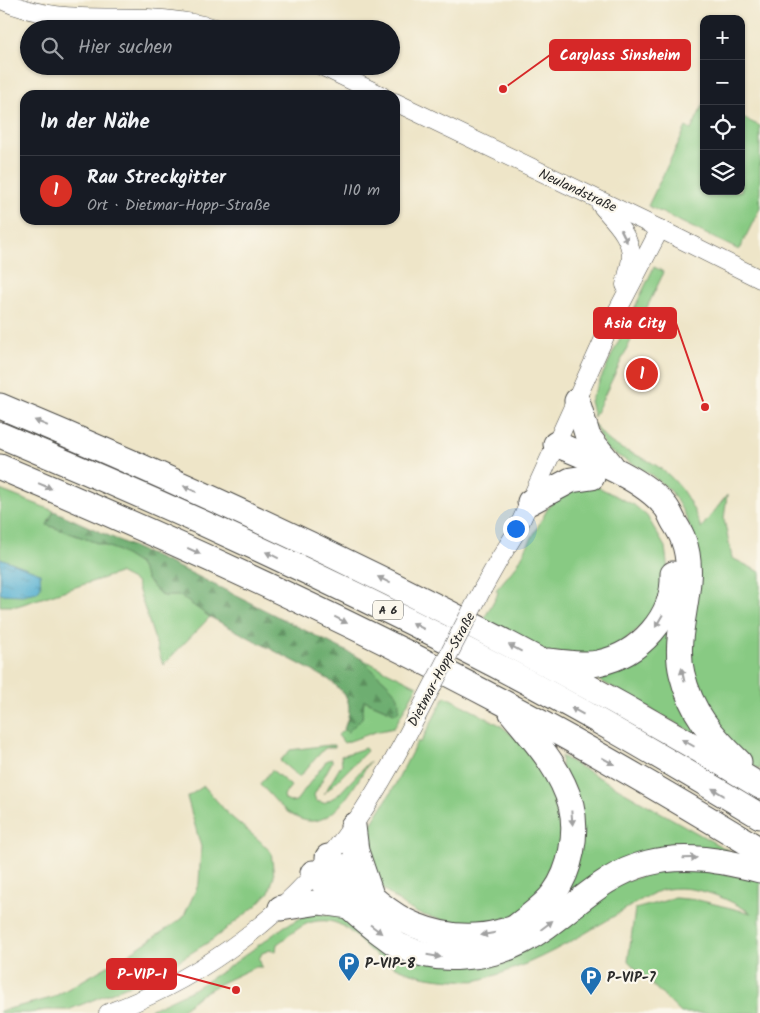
<!DOCTYPE html>
<html lang="de">
<meta charset="utf-8">
<style>
:root{--surface:#171b24;--page:#242831;--text:#f1f3f6;--muted:#9ea1a6;--line:#363941;--accent:#d93025}
body{margin:0;font-family:Kalam,sans-serif;background:var(--page);color:var(--text)}
.controls{position:absolute;right:15px;top:15px;display:grid;overflow:hidden;border-radius:10px;box-shadow:0 1px 4px #0004}
.controls button{width:45px;height:45px;display:grid;place-items:center;padding:0;border:0;border-bottom:1px solid var(--line);background:var(--surface);color:var(--text);font:25px sans-serif}
.you{position:absolute;left:515px;top:528px;width:18px;height:18px;margin:-12px;border:4px solid #fff;border-radius:50%;background:#1a73e8;box-shadow:0 0 0 8px #1a73e833}
.badge{display:grid;place-items:center;width:32px;height:32px;border-radius:50%;background:var(--accent);color:#fff;font-size:16px;font-weight:700}
.pin{position:absolute;translate:-50% -50%;border:2px solid #fff;box-shadow:0 1px 5px #0006}
.list{margin:0;padding:0;list-style:none}
h2{display:flex;justify-content:space-between;align-items:center;height:65px;margin:0;padding:0 20px;font-size:21px}
h2 small{font-size:16px;font-weight:400;color:var(--muted)}
.list li{display:grid;grid-template-columns:32px 1fr auto;gap:15px;align-items:center;box-sizing:border-box;height:70px;padding:0 20px;border-top:1px solid var(--line)}
.list b{display:block;font-size:19px;white-space:nowrap}
.list p{margin:0;font-size:16px;white-space:nowrap;color:var(--muted)}
.list em{font-size:16px;font-style:normal;color:var(--muted)}
.icon{flex:none;width:28px;height:28px;fill:none;stroke:currentColor;stroke-width:2;stroke-linecap:round;stroke-linejoin:round}
.map{position:relative;flex:none;width:760px;height:1013px;overflow:hidden}
.search{position:absolute;background:var(--surface);box-shadow:0 1px 4px #0004;left:20px;top:20px;width:380px;height:55px;display:flex;align-items:center;gap:12px;box-sizing:border-box;padding:0 18px;border-radius:28px;color:var(--muted);font-size:19px}
.panel{position:absolute;background:var(--surface);box-shadow:0 1px 4px #0004;left:20px;top:90px;width:380px;height:135px;border-radius:15px}
.map>svg:first-child{display:block}
.green{fill:#88ca83;stroke:#5a7a57}
.forest{fill:url(#forest-firs);stroke:#4c6c4e}
.water{fill:url(#water-ripples);stroke:#3e6d7e}
.lines{fill:none;stroke-linecap:round;stroke-linejoin:round}
.tertiary-casing{stroke:#484743;stroke-width:19}
.motorway-casing{stroke:#484743;stroke-width:27}
.tertiary{stroke:#fff;stroke-width:18}
.motorway{stroke:#fff;stroke-width:25}
.tertiary-bridge-casing{stroke:#484743;stroke-width:19;stroke-linecap:butt}
.tertiary-bridge{stroke:#fff;stroke-width:18}
.oneway{fill:#a0a0a0}
.labels{text-anchor:middle;stroke-width:4.5;stroke-linejoin:round;paint-order:stroke}
.shield{fill:#fbf7ec;stroke:#696865;stroke-width:1}
.shield-label{font-size:12px;font-weight:bold;fill:#2b2b2b}
.street-label{font-size:14px;fill:#2b2b2b;stroke:#fbf7ec}
.poi-label{font-size:14px;font-weight:bold;fill:#2b2b2b;stroke:#fbf7ec;text-anchor:start}
.leader{fill:none;stroke:#d62828;stroke-width:2}
.callout-dot{fill:#d62828;stroke:#fbf7ec;stroke-width:2}
.callout{fill:#d62828;stroke:#d62828;stroke-width:2}
.callout-label{font-size:15px;text-anchor:middle;font-weight:bold;fill:#fff}
</style>
<div class="map">
<svg width="760" height="1013" viewBox="0 0 760 1013">
<defs>
<pattern id="forest-firs" width="22" height="20" patternUnits="userSpaceOnUse" patternTransform="scale(1.25)"><rect width="22" height="20" fill="#6eae71"/><path d="M5 1l3.5 6h-7zM16 11l3.5 6h-7z" fill="#5b8e5d"/></pattern>
<pattern id="water-ripples" width="26" height="14" patternUnits="userSpaceOnUse" patternTransform="scale(1.25)"><rect width="26" height="14" fill="#52afd0"/><path d="M2 4q2-2 4 0t4 0M15 11q2-2 4 0t4 0" fill="none" stroke="#448fa9"/></pattern>
</defs>
<rect width="100%" height="100%" fill="#fbf7ec"/>
<filter id="ink" filterUnits="userSpaceOnUse"><feTurbulence type="fractalNoise" baseFrequency=".02" numOctaves="2"/><feDisplacementMap in="SourceGraphic" scale="10" xChannelSelector="R" yChannelSelector="G"/><feConvolveMatrix kernelMatrix="1 2 1 2 8 2 1 2 1" color-interpolation-filters="sRGB"/></filter>
<filter id="wash" filterUnits="userSpaceOnUse"><feTurbulence type="fractalNoise" baseFrequency=".0096" numOctaves="4" result="noise"/><feDisplacementMap in="SourceGraphic" scale="20" xChannelSelector="R" yChannelSelector="G"/><feGaussianBlur stdDeviation="1.12" result="paint"/><feColorMatrix in="noise" values="0 0 0 0 0 0 0 0 0 0 0 0 0 0 0 0 0 1.4 0 .05"/><feComposite in="paint" operator="in"/></filter>
<g filter="url(#wash)">
<rect width="100%" height="100%" fill="#eee5c8"/>
<!-- green -->
<g class="green">
<polygon points="704,103 704,191 741,191 741,117 760,126 760,208 739,250 648,206 686,127 691,130"/>
<polygon points="654,267 664,272 594,417 590,401"/>
<path d="M593 423C599 431 607 440 615 445 628 453 644 457 657 466 680 481 692 503 701 528L727 495 724 519 732 558 760 572V770L735 753 689 682 695 540 685 515 671 491 650 474 606 449Z"/>
<polygon points="598,487 634,505 647,516 665,547 669,578 662,609 607,655 548,653 484,619 498,593 496,590 517,565 549,506 567,489"/>
<polygon points="0,490 54,511 47,525 117,550 139,564 148,581 162,596 180,596 210,617 163,665 136,582 119,573 17,606 0,606 0,594 27,593 40,573 0,558"/>
<polygon points="669,615 706,740 581,670"/>
<polygon points="362,659 417,686 394,728 375,732 344,743 338,735 344,729 348,732 362,718 364,700 394,713 387,683 369,668"/>
<polygon points="445,696 500,725 537,755 556,781 567,843 541,901 492,926 457,924 419,914 403,905 375,882 363,837 393,789 417,742 421,742"/>
<polygon points="329,745 335,745 335,747 329,747 324,749 299,777 280,761 290,750"/>
<polygon points="365,748 367,751 324,794 342,764 341,756"/>
<polygon points="561,756 736,855 700,850 563,901"/>
<path d="M332 759V762L314 795 316 801 324 803 338 795 370 761C355 784 332 834 298 818 283 812 271 795 260 784L272 770 291 786 284 795 285 800 290 802 296 801 327 760Z"/>
<polygon points="204,786 229,815 260,841 271,852 274,876 269,892 257,905 212,940 167,968 140,981 68,1010 46,1010 29,1013 0,1013 0,1011 52,998 127,955 183,918 199,883 201,847 187,797"/>
<path d="M678 865 760 880V1013H681L628 961 635 909 675 898 698 900 751 913C726 897 692 883 662 890 645 895 616 916 599 925 561 948 522 969 479 980 472 982 464 980 457 980 429 979 405 974 381 959 357 944 347 914 312 922 302 924 286 938 277 944L276 951 270 950 262 953 259 959 262 967H255L221 983 197 997 178 1013H143L190 991 226 969 285 926 311 913 345 916 395 952Z"/>
</g>
<!-- forest -->
<path class="forest" d="M54 511 193 574 362 659C371 671 393 685 398 697 399 701 399 706 399 710L395 713 364 700 362 718 348 732 344 729C354 703 349 696 328 679L210 617 180 596H162L148 581 139 564 117 550 47 525Z"/>
<!-- water -->
<polygon class="water" points="0,558 40,573 41,587 37,592 22,595 0,594"/>
</g>
<g filter="url(#ink)">
<g class="lines">
<!-- tertiary casing -->
<g class="tertiary-casing">
<g id="tertiary">
<path d="M1 0C47 22 99 16 148 18 172 19 197 23 220 29"/>
<polyline points="321,66 381,95"/>
<polyline points="395,102 660,229 760,279"/>
<path d="M600 204C612 219 632 236 631 258 630 266 627 276 625 285"/>
<polyline points="483,588 500,558 515,534 612,321 660,229"/>
<path d="M108 1013C206 977 294 910 354 824 378 790 398 753 417 716"/>
</g>
</g>
<!-- motorway casing -->
<g class="motorway-casing">
<g id="motorway">
<polyline points="577,401 588,437 611,465"/>
<path d="M0 406C261 515 518 639 760 786"/>
<path d="M0 435C159 501 316 573 470 652 569 702 665 759 760 816"/>
<path d="M556 444C589 458 643 478 665 506 669 510 671 517 674 522 677 527 681 533 683 539 700 583 671 630 682 674 691 712 712 736 739 762"/>
<path d="M0 467C171 539 340 616 504 703 591 749 676 799 760 850"/>
<polyline points="530,502 571,480 592,477"/>
<path d="M548 661C561 662 586 666 598 663 639 655 675 617 673 574"/>
<polyline points="353,826 356,851 370,892"/>
<path d="M328 857C353 879 382 912 414 925 441 936 471 940 500 932 504 931 510 930 514 928 518 926 522 922 526 919 536 911 547 903 554 893 571 870 578 833 571 805 561 769 535 741 512 713"/>
<path d="M313 873C335 893 357 915 381 933 387 937 393 943 400 946 420 955 441 959 462 957 483 956 502 952 521 942 566 919 596 876 648 863 686 853 723 861 760 870"/>
<polyline points="281,908 320,902 349,906"/>
</g>
</g>
<!-- tertiary -->
<use href="#tertiary" class="tertiary"/>
<!-- motorway -->
<use href="#motorway" class="motorway"/>
<!-- tertiary-bridge casing -->
<g class="tertiary-bridge-casing">
<polyline id="tertiary-bridge" points="417,716 483,588"/>
</g>
<!-- tertiary-bridge -->
<use href="#tertiary-bridge" class="tertiary-bridge"/>
</g>
<!-- one-way arrows -->
<defs><path id="oneway-solid" d="M-6-.8H1V-3.2L6.5 0L1 3.2V.8H-6Z" transform="scale(1.25)"/></defs>
<g class="oneway">
<use href="#oneway-solid" transform="translate(624 236) rotate(64)"/>
<use href="#oneway-solid" transform="translate(41 423) rotate(-157)"/>
<use href="#oneway-solid" transform="translate(45 486) rotate(23)"/>
<use href="#oneway-solid" transform="translate(190 489) rotate(-155)"/>
<use href="#oneway-solid" transform="translate(194 551) rotate(25)"/>
<use href="#oneway-solid" transform="translate(272 555) rotate(-154)"/>
<use href="#oneway-solid" transform="translate(384 580) rotate(-153)"/>
<use href="#oneway-solid" transform="translate(341 620) rotate(27)"/>
<use href="#oneway-solid" transform="translate(659 621) rotate(120)"/>
<use href="#oneway-solid" transform="translate(418 626) rotate(-153)"/>
<use href="#oneway-solid" transform="translate(515 648) rotate(-152)"/>
<use href="#oneway-solid" transform="translate(683 675) rotate(-102)"/>
<use href="#oneway-solid" transform="translate(577 711) rotate(-151)"/>
<use href="#oneway-solid" transform="translate(688 743) rotate(-150)"/>
<use href="#oneway-solid" transform="translate(608 761) rotate(29)"/>
<use href="#oneway-solid" transform="translate(718 792) rotate(-149)"/>
<use href="#oneway-solid" transform="translate(572 818) rotate(85)"/>
<use href="#oneway-solid" transform="translate(690 858) rotate(-2)"/>
<use href="#oneway-solid" transform="translate(547 925) rotate(-37)"/>
<use href="#oneway-solid" transform="translate(376 929) rotate(37)"/>
<use href="#oneway-solid" transform="translate(488 934) rotate(170)"/>
<use href="#oneway-solid" transform="translate(434 956) rotate(10)"/>
</g>
</g>
<!-- icons -->
<defs>
<g id="parking-pin" transform="scale(1.125)"><path d="M0 17L-7.5 6A9.5 9.5 0 1 1 7.5 6Z" fill="#1f6fb2" stroke="#fbf7ec"/><path d="M-3.5-5.5H1a3.5 3.5 0 0 1 0 7H-1V5.5H-3.5ZM-1-3.4V-.6H.8a1.4 1.4 0 0 0 0-2.8Z" fill="#fff"/></g>
</defs>
<g fill-rule="evenodd">
<use href="#parking-pin" x="349" y="963"/>
<use href="#parking-pin" x="591" y="977"/>
</g>
<g class="labels">
<!-- shield labels -->
<rect class="shield" x="373" y="600.5" width="30" height="19" rx="4"/>
<g class="shield-label">
<text x="388" y="614">A 6</text>
</g>
<!-- street labels -->
<g class="street-label">
<text transform="translate(578 190) rotate(25)" y="5">Neulandstraße</text>
<text transform="translate(441 669) rotate(-62)" y="5">Dietmar-Hopp-Straße</text>
</g>
<!-- poi labels -->
<g class="poi-label">
<text x="365" y="968">P-VIP-8</text>
<text x="607" y="982">P-VIP-7</text>
</g>
</g>
<!-- callouts -->
<path class="leader" d="M503 89L550 55M705 407L676 323M236 990L176 974"/>
<g class="callout-dot">
<circle cx="503" cy="89" r="5"/>
<circle cx="705" cy="407" r="5"/>
<circle cx="236" cy="990" r="5"/>
</g>
<g class="callout">
<rect x="550" y="40" width="140" height="30" rx="5"/>
<rect x="594" y="308" width="82" height="30" rx="5"/>
<rect x="107" y="959" width="69" height="30" rx="5"/>
</g>
<g class="callout-label">
<text x="620" y="60">Carglass Sinsheim</text>
<text x="635" y="328">Asia City</text>
<text x="142" y="979">P-VIP-1</text>
</g>
</svg>
<div class="controls">
<button>+</button>
<button>−</button>
<button><svg class="icon" aria-label="locate" viewBox="0 0 24 24"><circle cx="12" cy="12" r="6"/><path d="M12 2v4M12 18v4M2 12h4M18 12h4"/></svg></button>
<button><svg class="icon" aria-label="layers" viewBox="0 0 24 24"><path d="M12 4l9 5-9 5-9-5zM3 14l9 5 9-5"/></svg></button>
</div>
<div class="you"></div>
<div class="pin badge" style="left:642px;top:374px">1</div>
<div class="search"><svg class="icon" aria-label="search" viewBox="0 0 24 24"><circle cx="10" cy="10" r="6"/><path d="M15 15l6 6"/></svg>Hier suchen</div>
<section class="panel">
<h2>In der Nähe<small></small></h2>
<ul class="list">
<li><span class="badge">1</span><div><b>Rau Streckgitter</b><p>Ort · Dietmar-Hopp-Straße</p></div><em>110 m</em></li>
</ul>
</section>
</div>
